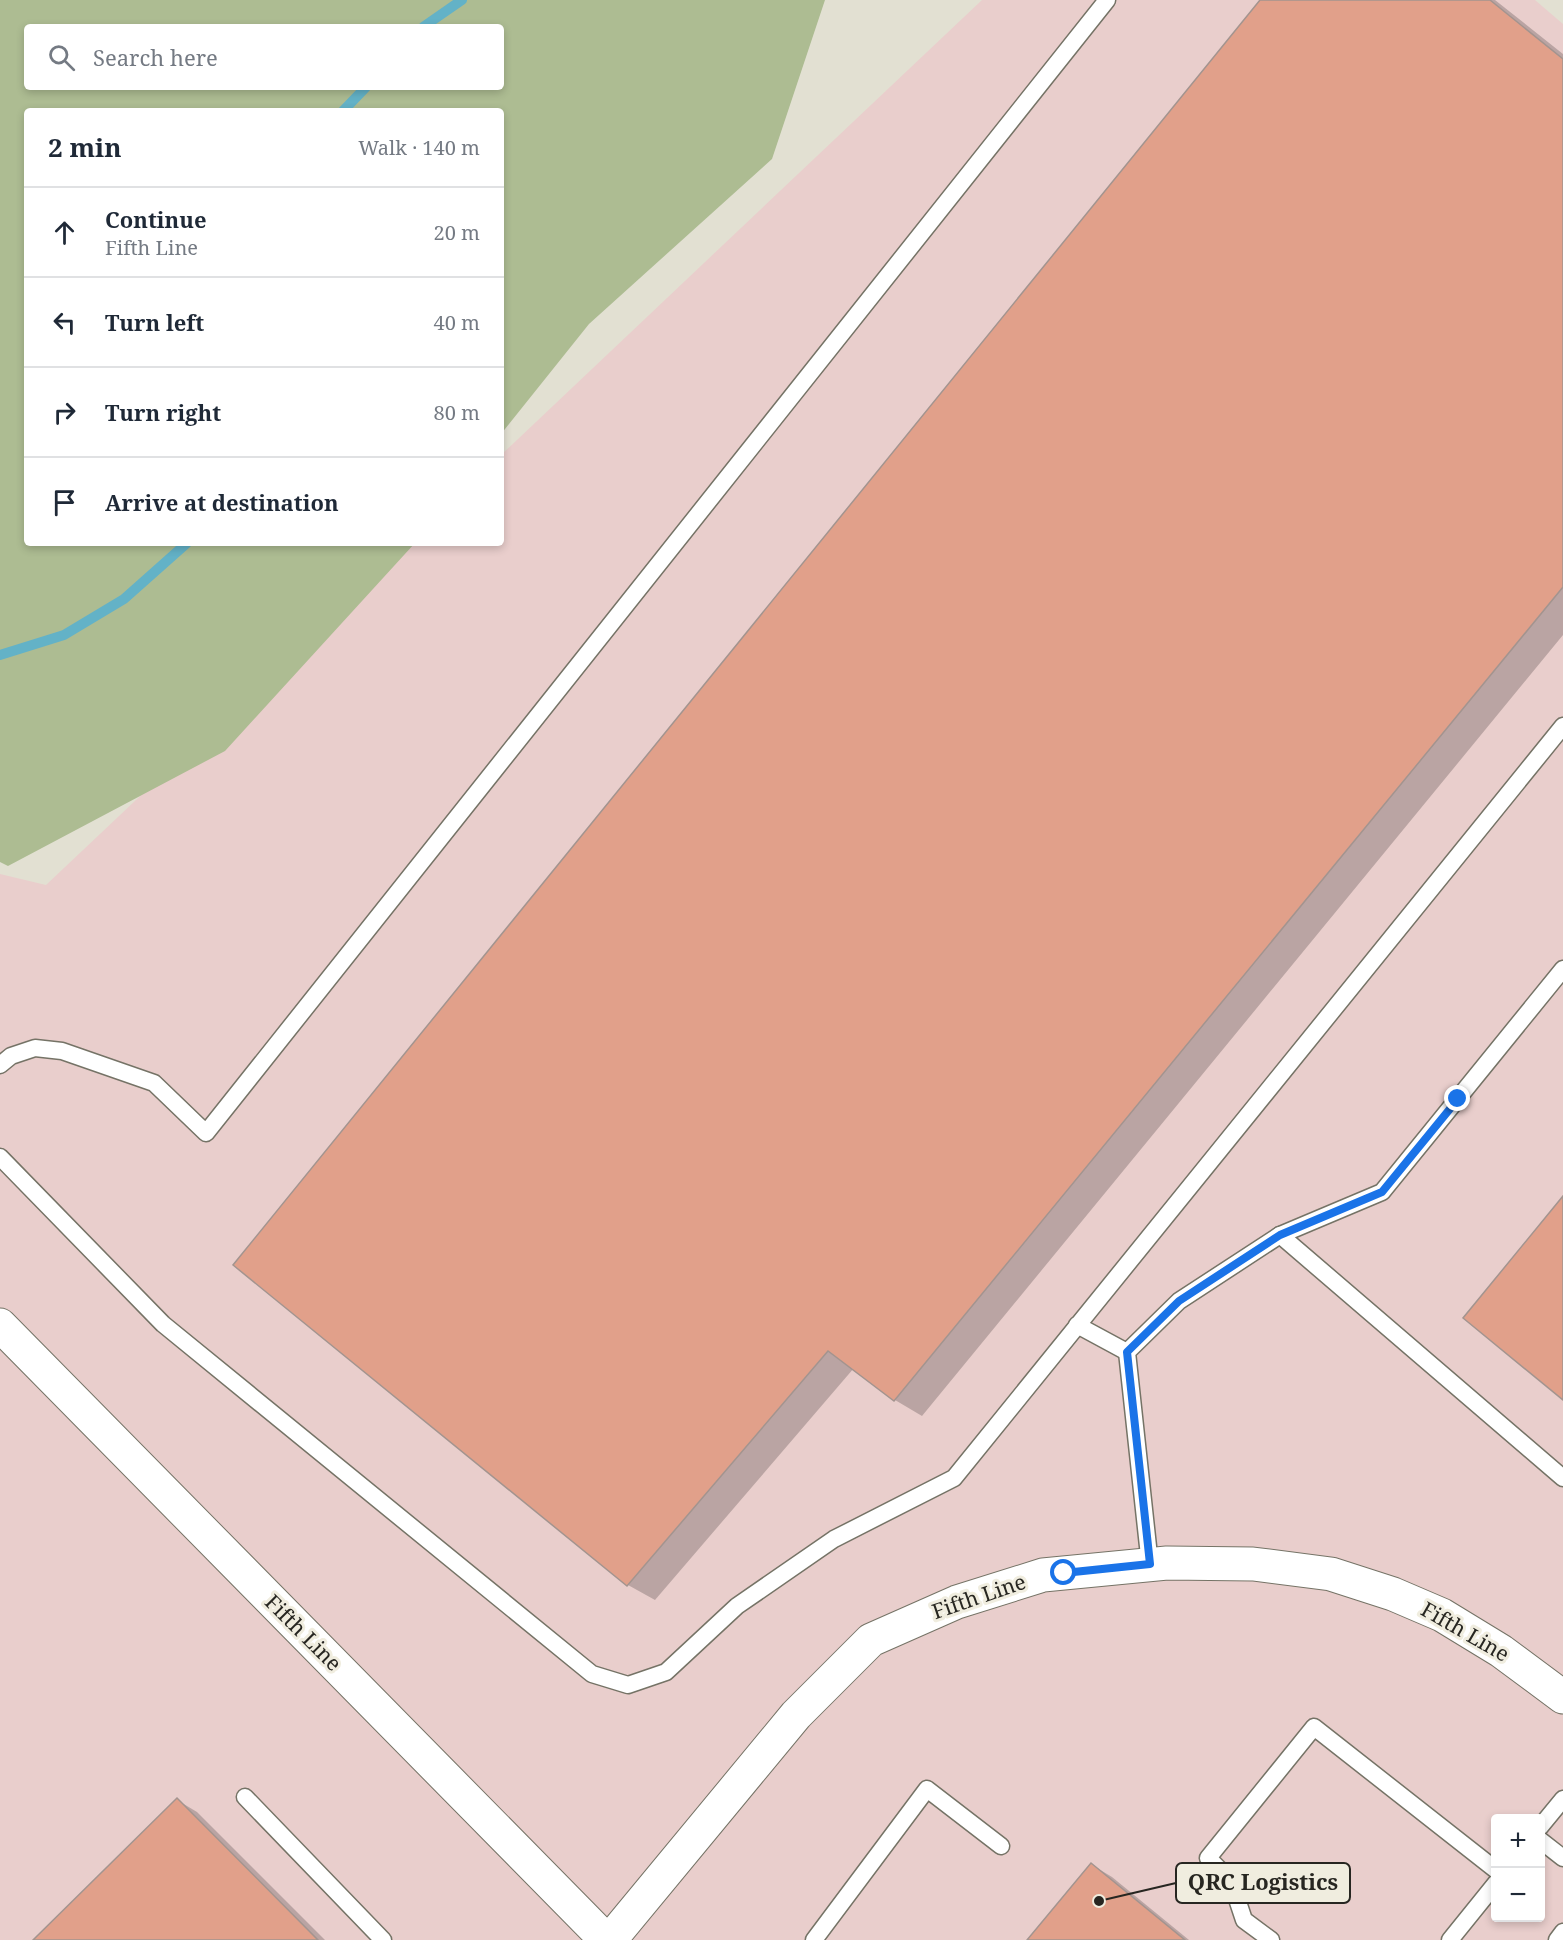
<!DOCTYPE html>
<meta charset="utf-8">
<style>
:root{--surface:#fff;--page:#f2f2f3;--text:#1f2937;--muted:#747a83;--line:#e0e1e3}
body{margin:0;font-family:"Noto Serif",serif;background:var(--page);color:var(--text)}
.controls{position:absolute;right:18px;bottom:18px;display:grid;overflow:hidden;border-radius:6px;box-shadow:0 3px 9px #0003}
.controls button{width:54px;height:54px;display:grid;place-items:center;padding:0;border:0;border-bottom:2px solid var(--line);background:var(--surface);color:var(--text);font:30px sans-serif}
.stop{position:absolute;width:18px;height:18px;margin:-14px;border:4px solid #1a73e8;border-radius:50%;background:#fff}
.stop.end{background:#1a73e8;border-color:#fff;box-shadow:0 2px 6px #0008}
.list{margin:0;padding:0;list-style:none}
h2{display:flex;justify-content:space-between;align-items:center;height:78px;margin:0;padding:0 24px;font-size:26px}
h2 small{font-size:20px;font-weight:400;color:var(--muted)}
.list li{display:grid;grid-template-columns:39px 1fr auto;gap:18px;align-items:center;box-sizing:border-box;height:90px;padding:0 24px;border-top:2px solid var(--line)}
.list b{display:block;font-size:22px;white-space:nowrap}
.list p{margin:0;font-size:20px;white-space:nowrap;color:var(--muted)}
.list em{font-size:20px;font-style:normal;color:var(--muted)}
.icon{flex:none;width:33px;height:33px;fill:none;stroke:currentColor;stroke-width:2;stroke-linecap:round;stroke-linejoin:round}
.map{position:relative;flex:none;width:1563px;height:1940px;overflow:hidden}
.search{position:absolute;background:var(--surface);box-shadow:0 3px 9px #0003;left:24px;top:24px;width:480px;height:66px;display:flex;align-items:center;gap:15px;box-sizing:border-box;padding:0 21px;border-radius:6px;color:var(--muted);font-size:22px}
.panel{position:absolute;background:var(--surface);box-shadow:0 3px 9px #0003;left:24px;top:108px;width:480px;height:438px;border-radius:6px}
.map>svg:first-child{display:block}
.industrial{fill:#e9cecc;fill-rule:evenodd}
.green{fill:#adbc92;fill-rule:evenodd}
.shadow{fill:#0003}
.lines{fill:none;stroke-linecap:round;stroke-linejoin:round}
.stream{stroke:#63b2c7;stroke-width:10}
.building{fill:#e1a08a;stroke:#a3948f;stroke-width:1.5}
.service-casing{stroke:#757366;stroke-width:19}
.tertiary-casing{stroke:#757366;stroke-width:35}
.service{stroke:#fff;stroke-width:16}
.tertiary{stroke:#fff;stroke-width:33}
.route{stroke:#1a73e8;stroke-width:8}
.labels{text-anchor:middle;stroke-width:6;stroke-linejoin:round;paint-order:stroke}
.street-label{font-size:21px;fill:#272621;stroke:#f0eddf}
.leader{fill:none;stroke:#272621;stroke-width:2}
.callout-dot{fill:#272621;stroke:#f0eddf;stroke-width:2}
.callout{fill:#f0eddf;stroke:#272621;stroke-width:2}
.callout-label{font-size:22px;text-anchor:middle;font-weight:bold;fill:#272621}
</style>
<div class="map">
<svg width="1563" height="1940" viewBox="0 0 1563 1940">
<rect width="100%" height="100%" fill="#e2e0d2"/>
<!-- industrial -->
<path class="industrial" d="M982 0H1535L1563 24V1940H0V874L46 885 408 543H501V455ZM1496 1818H1540V1918H1496Z"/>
<!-- green -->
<path class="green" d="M0 0H825L772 159 589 324 501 434V111H27V543H415L225 751 8 866 0 862ZM27 27H501V87H27Z"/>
<!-- shadow -->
<g class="shadow">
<polygon points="1262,0 1495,0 1563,54 1563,635 922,1416 895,1400 854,1368 655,1600 628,1585 235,1265"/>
<polygon points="177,1800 197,1812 325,1940 35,1940"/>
<polygon points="1092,1865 1112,1877 1189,1940 1029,1940"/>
</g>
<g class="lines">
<!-- stream -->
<g class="stream">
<polyline points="423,27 462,0"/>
<polyline points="343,111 366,87"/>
<polyline points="0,655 64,635 124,599 187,543"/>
</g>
</g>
<!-- building -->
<g class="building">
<polygon points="1260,0 1490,0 1563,59 1563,587 894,1401 828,1351 627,1586 233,1265"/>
<polygon points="1563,1196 1563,1400 1463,1318"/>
<polygon points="177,1798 318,1940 33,1940"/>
<polygon points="1091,1863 1185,1940 1027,1940"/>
</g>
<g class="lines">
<!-- service casing -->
<g class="service-casing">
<g id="service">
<polyline points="0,1065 11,1056 35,1048 62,1051 154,1083 206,1133 1107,0"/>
<polyline points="0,1157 163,1324 592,1674 628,1685 666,1672 737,1606 834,1539 954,1478 1563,726"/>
<polyline points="1280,1235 1563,1478"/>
<polyline points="1077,1325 1127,1352"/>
<polyline points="1150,1565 1127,1352 1179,1301 1280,1235 1382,1192 1563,969"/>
<polyline points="245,1797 383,1940"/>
<polyline points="1540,1827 1563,1799"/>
<polyline points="1540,1840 1563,1858"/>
<polyline points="814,1940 927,1789 1001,1846"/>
<polyline points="1271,1940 1244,1920 1231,1881 1208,1858 1314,1727 1496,1870"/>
<polyline points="1450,1940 1496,1883"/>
<polyline points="1557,1940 1563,1932"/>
</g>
</g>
<!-- tertiary casing -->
<g class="tertiary-casing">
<g id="tertiary">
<polyline points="0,1325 606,1940"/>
<polyline points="610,1940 796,1715 871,1640 957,1602 1043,1575 1167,1563 1253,1564 1331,1574 1393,1594 1442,1615 1501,1651 1563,1697"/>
</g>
</g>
<!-- service -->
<use href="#service" class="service"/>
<!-- tertiary -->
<use href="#tertiary" class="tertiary"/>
</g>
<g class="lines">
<!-- route -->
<polyline class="route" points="1064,1573 1150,1564 1127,1352 1179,1301 1280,1235 1382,1192 1458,1099"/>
</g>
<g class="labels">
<!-- street labels -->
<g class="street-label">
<text transform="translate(979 1597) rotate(-19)" y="7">Fifth Line</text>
<text transform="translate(1465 1632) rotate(30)" y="7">Fifth Line</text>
<text transform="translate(303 1633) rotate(45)" y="7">Fifth Line</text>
</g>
</g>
<!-- callouts -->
<path class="leader" d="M1099 1901L1176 1883"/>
<circle class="callout-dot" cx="1099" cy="1901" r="6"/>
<rect class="callout" x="1176" y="1863" width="174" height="40" rx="6"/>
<g class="callout-label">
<text x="1263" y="1890">QRC Logistics</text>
</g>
</svg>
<div class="controls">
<button>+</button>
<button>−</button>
</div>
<div class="stop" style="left:1064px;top:1573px"></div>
<div class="stop end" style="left:1458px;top:1099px"></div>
<div class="search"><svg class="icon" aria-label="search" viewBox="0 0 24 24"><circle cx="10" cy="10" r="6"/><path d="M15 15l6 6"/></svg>Search here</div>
<section class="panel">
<h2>2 min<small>Walk · 140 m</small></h2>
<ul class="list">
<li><svg class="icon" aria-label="ahead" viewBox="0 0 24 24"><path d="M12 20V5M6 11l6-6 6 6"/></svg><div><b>Continue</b><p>Fifth Line</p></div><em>20 m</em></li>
<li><svg class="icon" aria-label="left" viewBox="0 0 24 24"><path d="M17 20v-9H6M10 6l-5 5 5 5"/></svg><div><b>Turn left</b></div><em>40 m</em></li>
<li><svg class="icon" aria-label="right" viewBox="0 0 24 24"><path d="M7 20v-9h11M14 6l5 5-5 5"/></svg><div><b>Turn right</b></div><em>80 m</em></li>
<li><svg class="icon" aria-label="arrive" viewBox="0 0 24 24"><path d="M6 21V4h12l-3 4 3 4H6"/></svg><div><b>Arrive at destination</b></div></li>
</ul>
</section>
</div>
